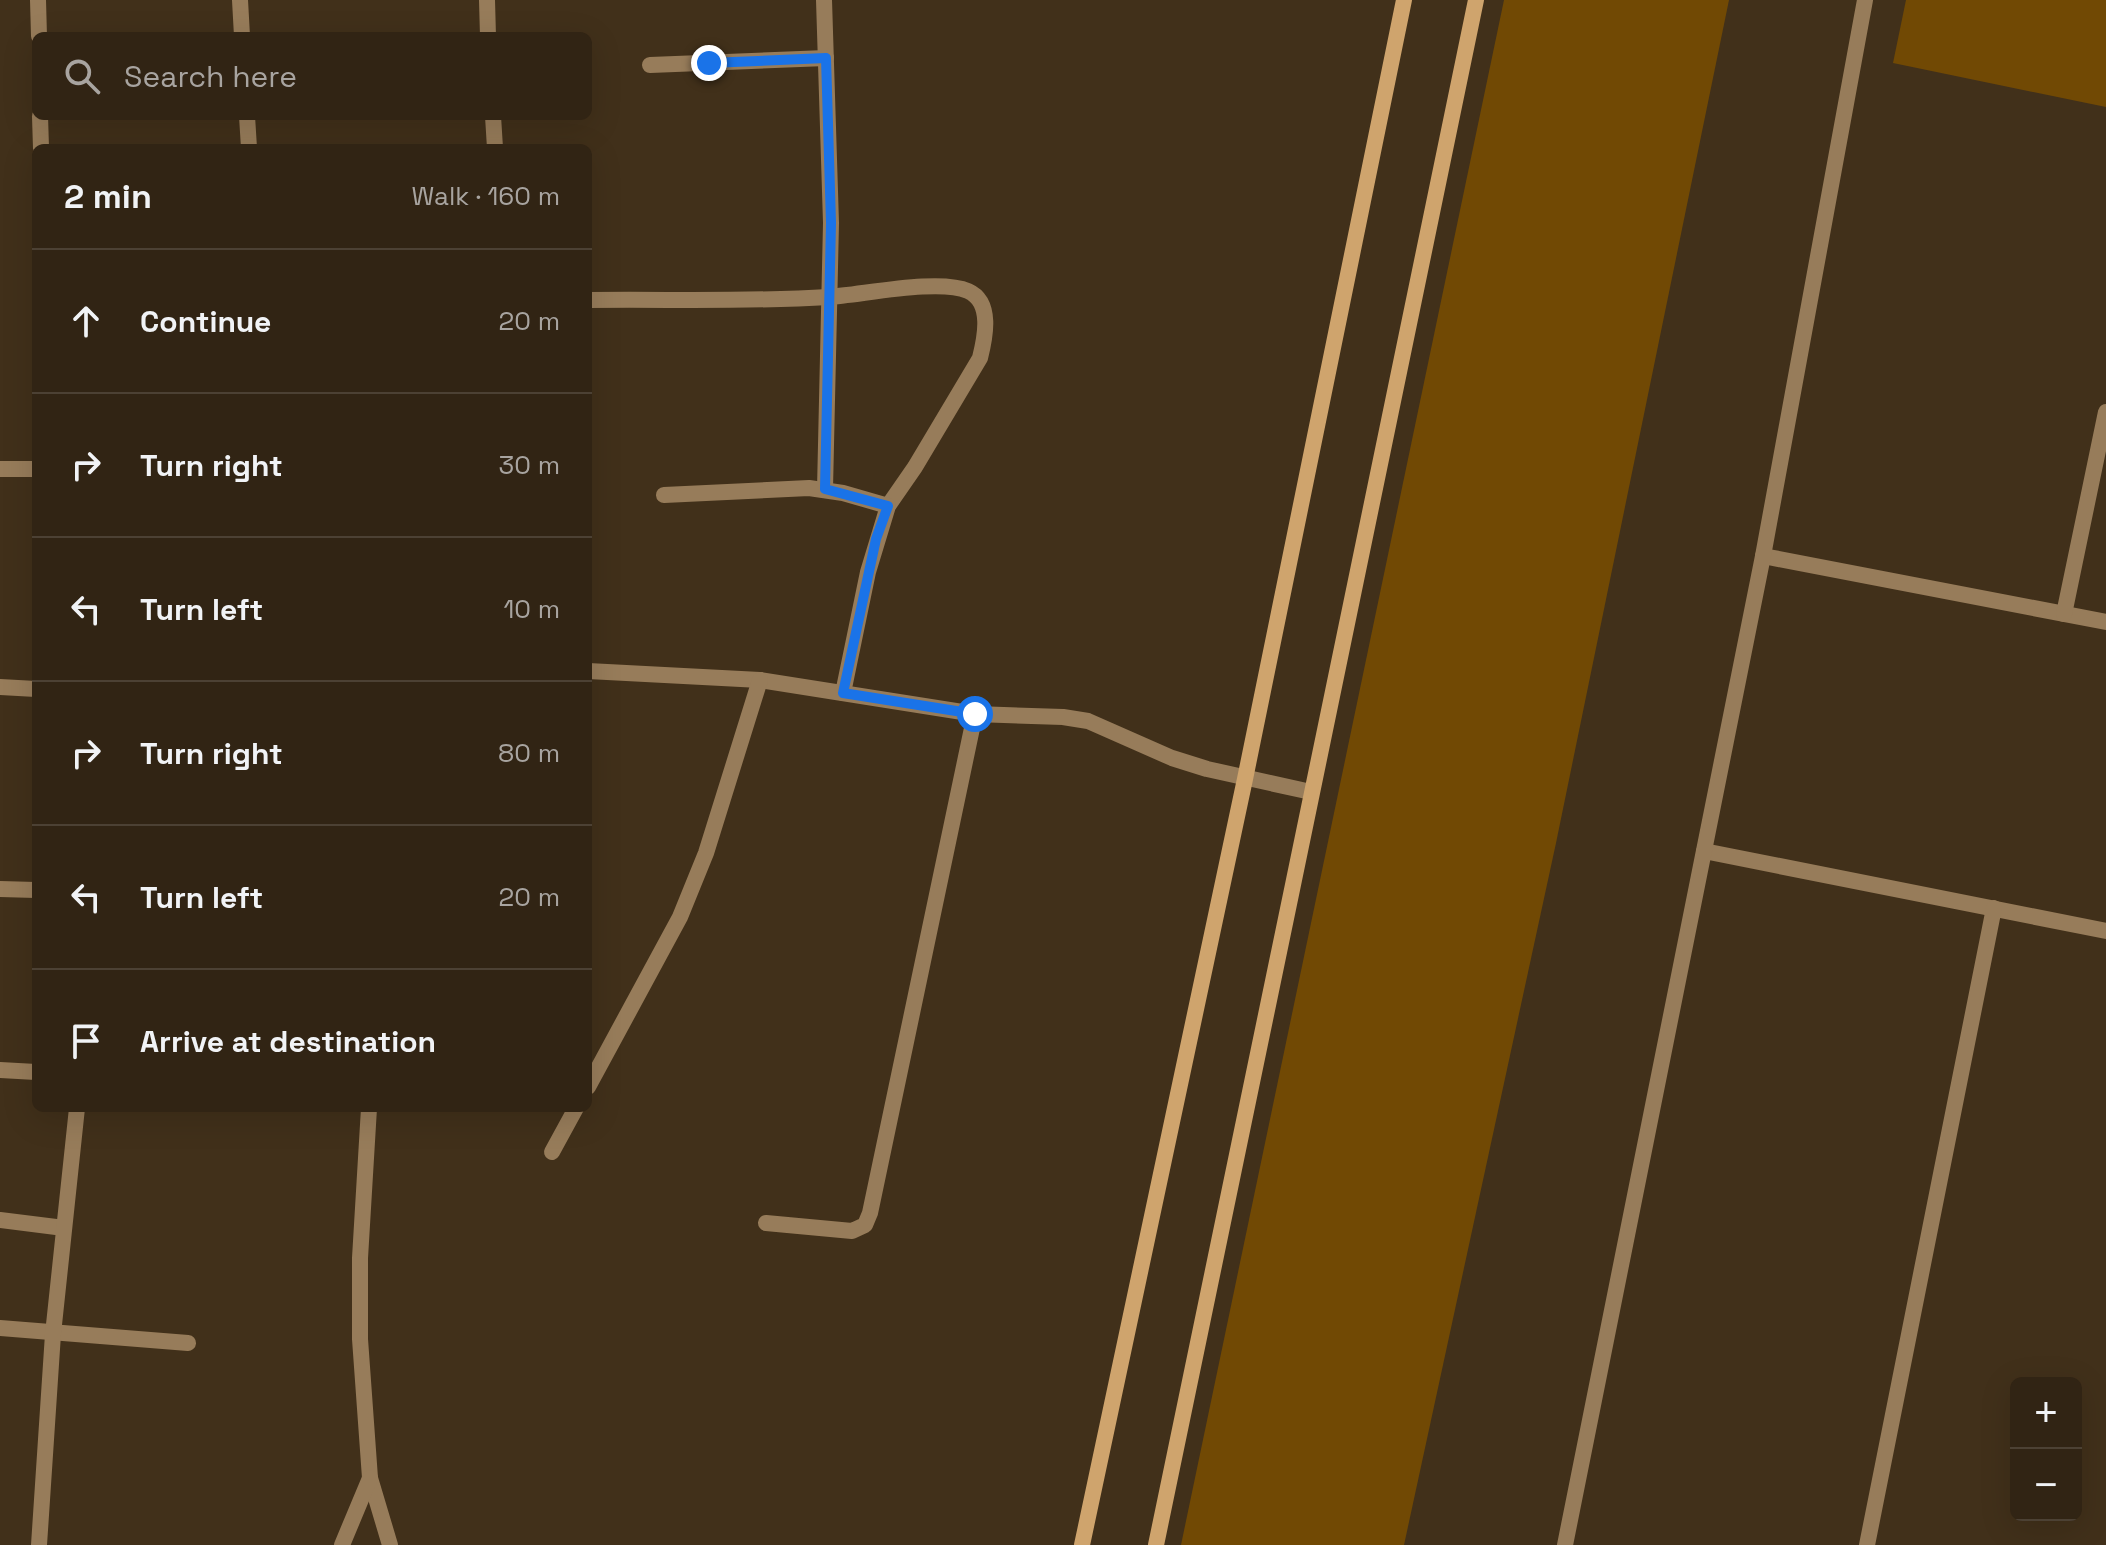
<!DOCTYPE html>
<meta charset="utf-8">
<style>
:root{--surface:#312414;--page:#392c1d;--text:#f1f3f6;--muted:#a8a4a0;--line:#4c4134}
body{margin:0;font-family:"Space Grotesk",sans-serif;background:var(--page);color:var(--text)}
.controls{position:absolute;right:24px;bottom:24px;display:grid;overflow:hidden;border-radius:12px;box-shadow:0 8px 32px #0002}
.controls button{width:72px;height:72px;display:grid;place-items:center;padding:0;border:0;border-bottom:2px solid var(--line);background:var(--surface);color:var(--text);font:40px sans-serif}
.stop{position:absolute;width:24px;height:24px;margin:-18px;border:6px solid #1a73e8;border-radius:50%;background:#fff}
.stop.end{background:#1a73e8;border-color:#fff;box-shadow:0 2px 8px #0008}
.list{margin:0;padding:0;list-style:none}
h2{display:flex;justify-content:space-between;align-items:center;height:104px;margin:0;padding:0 32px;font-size:34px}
h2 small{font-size:26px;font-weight:400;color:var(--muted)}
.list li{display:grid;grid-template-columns:52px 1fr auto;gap:24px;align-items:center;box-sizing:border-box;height:144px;padding:0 32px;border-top:2px solid var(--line)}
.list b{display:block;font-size:30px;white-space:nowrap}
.list em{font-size:26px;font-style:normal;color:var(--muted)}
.icon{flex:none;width:44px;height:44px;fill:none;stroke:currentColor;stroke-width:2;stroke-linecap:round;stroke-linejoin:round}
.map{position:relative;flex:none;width:2106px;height:1545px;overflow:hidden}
.search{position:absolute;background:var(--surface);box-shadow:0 8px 32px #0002;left:32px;top:32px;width:560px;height:88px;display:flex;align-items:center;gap:20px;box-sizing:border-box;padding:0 28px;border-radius:12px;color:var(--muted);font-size:30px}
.panel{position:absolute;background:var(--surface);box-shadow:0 8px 32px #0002;left:32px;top:144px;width:560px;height:968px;border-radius:12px}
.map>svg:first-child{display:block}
.green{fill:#714904}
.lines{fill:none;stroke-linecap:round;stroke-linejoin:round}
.street{stroke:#977c5a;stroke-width:16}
.secondary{stroke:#cfa46d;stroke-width:16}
.route{stroke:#1a73e8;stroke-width:10}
</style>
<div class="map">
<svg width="2106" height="1545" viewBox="0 0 2106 1545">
<rect width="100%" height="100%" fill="#41301a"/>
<!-- green -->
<g class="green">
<polygon points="1504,0 1729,0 1556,843 1404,1545 1181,1545"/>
<polygon points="1906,0 2106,0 2106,107 1893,63"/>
</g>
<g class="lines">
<!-- street -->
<g class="street">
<polyline points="38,0 39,36"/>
<polyline points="240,0 242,36"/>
<polyline points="487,0 488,36"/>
<polyline points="824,0 831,223 825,489"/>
<polyline points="650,65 826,58"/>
<polyline points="40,116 41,148"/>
<polyline points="247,116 249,148"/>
<polyline points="493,116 495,148"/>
<path d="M588 300C668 299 748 302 828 297 862 295 939 278 968 291 993 302 985 338 980 358L915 467 888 506 868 572 843 693"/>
<polyline points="0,469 36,469"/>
<polyline points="664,495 809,488 843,493 888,506"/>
<polyline points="1763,556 2106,622"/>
<polyline points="2064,614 2106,412"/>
<polyline points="588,671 760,680 975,714 1063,717 1088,721 1172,758 1207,769 1311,792"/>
<polyline points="0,687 36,689"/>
<polyline points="1704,851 2106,931"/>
<polyline points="0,889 36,890"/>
<polyline points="0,1070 36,1072"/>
<polyline points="588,1087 680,917 706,853 760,680"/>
<polyline points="369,1108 360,1258 360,1339 370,1478 390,1545"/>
<polyline points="552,1152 576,1108"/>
<polyline points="0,1220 64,1228"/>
<polyline points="766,1223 852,1231 865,1225 870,1213 975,714"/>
<polyline points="0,1328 188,1343"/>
<polyline points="39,1545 53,1334 77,1108"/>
<polyline points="342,1545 370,1478"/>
<polyline points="1565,1545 1763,556 1865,0"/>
<polyline points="1867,1545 1994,908"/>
</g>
<!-- secondary -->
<g class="secondary">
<polyline points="1082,1545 1245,779 1404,0"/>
<path d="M1156 1545C1262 1030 1371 515 1476 0"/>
</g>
</g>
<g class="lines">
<!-- route -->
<polyline class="route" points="709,63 826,58 831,223 825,489 888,506 876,539 843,693 975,714"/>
</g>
</svg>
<div class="controls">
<button>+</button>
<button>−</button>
</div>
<div class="stop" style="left:975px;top:714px"></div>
<div class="stop end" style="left:709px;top:63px"></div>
<div class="search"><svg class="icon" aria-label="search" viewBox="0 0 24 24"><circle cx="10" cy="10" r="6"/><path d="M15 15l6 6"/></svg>Search here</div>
<section class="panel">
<h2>2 min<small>Walk · 160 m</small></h2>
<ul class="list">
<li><svg class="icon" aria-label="ahead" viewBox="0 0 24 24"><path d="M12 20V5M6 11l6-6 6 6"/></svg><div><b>Continue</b></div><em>20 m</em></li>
<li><svg class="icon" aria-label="right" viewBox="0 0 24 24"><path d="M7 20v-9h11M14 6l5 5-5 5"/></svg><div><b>Turn right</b></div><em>30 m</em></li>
<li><svg class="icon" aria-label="left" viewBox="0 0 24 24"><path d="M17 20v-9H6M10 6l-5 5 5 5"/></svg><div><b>Turn left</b></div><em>10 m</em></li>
<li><svg class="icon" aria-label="right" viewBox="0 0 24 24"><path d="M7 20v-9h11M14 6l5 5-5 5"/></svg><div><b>Turn right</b></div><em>80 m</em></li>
<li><svg class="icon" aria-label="left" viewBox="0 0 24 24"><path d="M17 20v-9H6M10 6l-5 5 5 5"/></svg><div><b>Turn left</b></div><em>20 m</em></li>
<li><svg class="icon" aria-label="arrive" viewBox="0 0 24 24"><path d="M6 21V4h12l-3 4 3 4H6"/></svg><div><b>Arrive at destination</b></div></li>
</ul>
</section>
</div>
